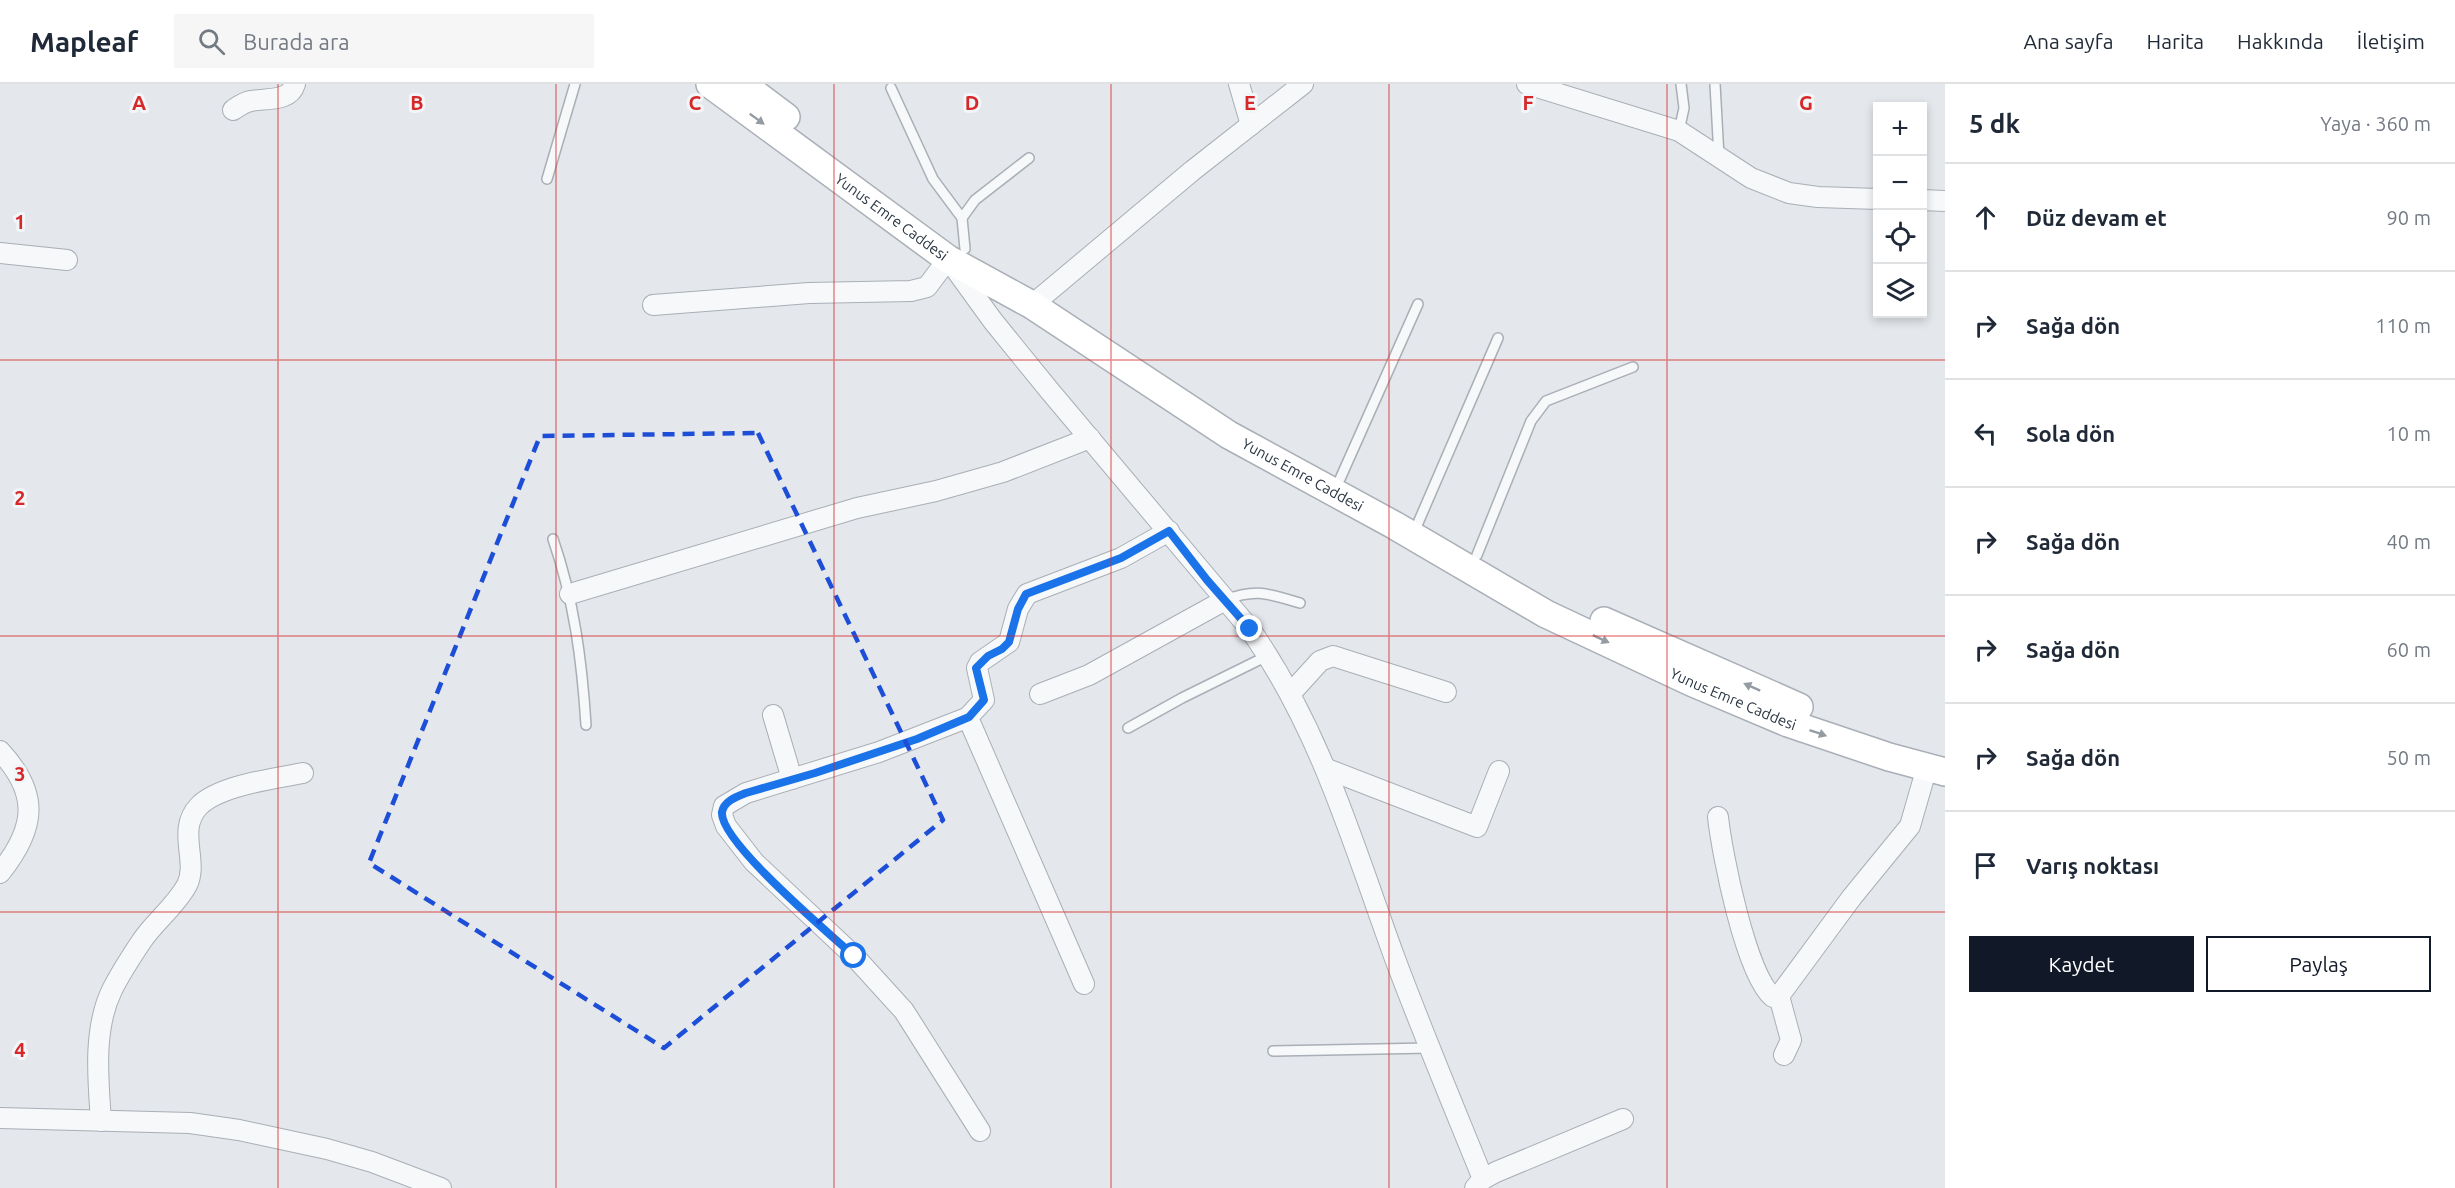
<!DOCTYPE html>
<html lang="tr">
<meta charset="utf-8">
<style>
:root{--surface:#fff;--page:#f6f6f7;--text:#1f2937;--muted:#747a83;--line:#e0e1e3;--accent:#111827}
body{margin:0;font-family:Ubuntu,sans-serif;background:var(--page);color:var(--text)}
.controls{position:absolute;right:18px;top:18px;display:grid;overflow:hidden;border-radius:0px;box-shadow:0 3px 9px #0003}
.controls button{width:54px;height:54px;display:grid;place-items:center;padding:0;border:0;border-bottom:2px solid var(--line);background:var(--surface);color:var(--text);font:30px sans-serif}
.stop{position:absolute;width:18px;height:18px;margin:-14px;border:4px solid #1a73e8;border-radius:50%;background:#fff}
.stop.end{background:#1a73e8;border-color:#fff;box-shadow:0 2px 6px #0008}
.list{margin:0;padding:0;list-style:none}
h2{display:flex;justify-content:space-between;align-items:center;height:78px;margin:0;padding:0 24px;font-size:26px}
h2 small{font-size:20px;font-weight:400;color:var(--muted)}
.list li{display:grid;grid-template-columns:39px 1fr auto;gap:18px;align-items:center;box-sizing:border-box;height:108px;padding:0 24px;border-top:2px solid var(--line)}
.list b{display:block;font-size:22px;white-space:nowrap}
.list em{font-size:20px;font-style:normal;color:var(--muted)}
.actions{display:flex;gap:12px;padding:18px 24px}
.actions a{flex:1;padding:14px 0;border:2px solid var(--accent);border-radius:0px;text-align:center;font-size:21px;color:var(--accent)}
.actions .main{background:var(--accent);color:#fff}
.icon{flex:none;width:33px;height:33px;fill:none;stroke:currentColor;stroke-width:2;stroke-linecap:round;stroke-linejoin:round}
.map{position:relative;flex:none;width:1945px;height:1104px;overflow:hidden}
header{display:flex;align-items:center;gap:36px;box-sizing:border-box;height:84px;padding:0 30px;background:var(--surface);border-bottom:2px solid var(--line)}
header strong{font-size:28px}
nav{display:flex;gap:33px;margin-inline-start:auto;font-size:21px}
.search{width:420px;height:54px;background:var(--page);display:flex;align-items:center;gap:15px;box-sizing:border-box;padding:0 21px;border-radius:0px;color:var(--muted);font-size:22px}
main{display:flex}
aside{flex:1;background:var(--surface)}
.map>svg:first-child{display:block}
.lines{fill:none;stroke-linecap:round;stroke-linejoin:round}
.lane-casing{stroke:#a9afb6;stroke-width:12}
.street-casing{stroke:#a9afb6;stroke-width:22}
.secondary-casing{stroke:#a9afb6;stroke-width:30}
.lane{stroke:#f6f8fa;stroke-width:9}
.street{stroke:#f6f8fa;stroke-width:20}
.secondary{stroke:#fff;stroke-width:27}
.oneway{fill:#959ba2}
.route{stroke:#1a73e8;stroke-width:8}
.marked{fill:none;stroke:#1d4ed8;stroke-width:4.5;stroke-dasharray:12 8;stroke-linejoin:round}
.grid{fill:none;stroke:#d62828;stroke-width:1.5;stroke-opacity:0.55}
.labels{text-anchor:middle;stroke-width:6;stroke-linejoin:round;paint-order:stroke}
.street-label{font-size:15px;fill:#2b3744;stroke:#f3f6f9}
.grid-label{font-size:20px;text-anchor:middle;font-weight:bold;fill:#d62828;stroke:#f3f6f9;stroke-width:6;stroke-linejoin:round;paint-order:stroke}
</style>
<header>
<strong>Mapleaf</strong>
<div class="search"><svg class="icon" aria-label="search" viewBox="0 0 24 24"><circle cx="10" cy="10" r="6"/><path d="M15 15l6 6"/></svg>Burada ara</div>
<nav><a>Ana sayfa</a><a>Harita</a><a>Hakkında</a><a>İletişim</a></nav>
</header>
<main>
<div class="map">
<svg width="1945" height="1104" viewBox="0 0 1945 1104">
<rect width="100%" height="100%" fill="#e4e7eb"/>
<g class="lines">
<!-- lane casing -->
<g class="lane-casing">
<g id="lane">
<polyline points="1715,0 1719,73"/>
<polyline points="891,4 933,95 962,134 965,165"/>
<polyline points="1679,47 1684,24 1681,0"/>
<polyline points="547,95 575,0"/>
<polyline points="962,134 975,116 1029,74"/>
<polyline points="1340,395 1418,220"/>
<polyline points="1418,439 1498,254"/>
<path d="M553 455C574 516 582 577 586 641"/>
<polyline points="1477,471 1531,337 1546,317 1633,283"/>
<path d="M1225 516C1257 504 1268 510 1300 519"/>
<polyline points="1128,644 1182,614 1269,571"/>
<polyline points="1273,967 1430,964"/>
</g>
</g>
<!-- street casing -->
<g class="street-casing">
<g id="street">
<polyline points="1239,0 1251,41"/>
<polyline points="1527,0 1679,47 1751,94 1789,109 1818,113 1878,115"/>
<path d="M233 26C239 22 244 18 251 17 266 14 290 18 295 0"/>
<polyline points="1922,116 1945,117"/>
<polyline points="0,169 67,176"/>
<path d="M653 221 809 209 911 207 927 203 948 175 993 237 1049 306 1250 545C1321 647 1352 757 1394 872 1422 947 1453 1021 1483 1095"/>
<polyline points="1032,221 1192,87 1303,0"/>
<polyline points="570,510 857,424 936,407 1003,388 1090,354"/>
<polyline points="1291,609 1320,577 1333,572 1446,608"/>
<polyline points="1040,610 1089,591 1225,516"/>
<polyline points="773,631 792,695"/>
<polyline points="969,633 879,668 746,709 724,722 722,731 726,742 754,778 854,872 904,927 980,1047"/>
<path d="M0 667C40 710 36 744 0 789"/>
<polyline points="1327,685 1477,743 1499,687"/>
<path d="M1718 733C1722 770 1746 891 1773 913L1779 912 1852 813 1910 742 1927 683"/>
<polyline points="1084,900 969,636 970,631 984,616 977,584 980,578 1009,558 1018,525 1027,510 1121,474 1169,447"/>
<polyline points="1779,912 1791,956 1784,971"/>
<polyline points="0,1034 190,1039 239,1046 327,1065 372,1078 441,1104"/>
<path d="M101 1037C98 995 93 945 112 906 120 890 131 873 141 858 154 838 175 823 187 801 199 777 176 746 199 722 220 701 274 695 303 689"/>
<polyline points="1475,1104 1483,1095 1496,1088 1623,1035"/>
</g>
</g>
<!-- secondary casing -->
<g class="secondary-casing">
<g id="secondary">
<path id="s1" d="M710 0 948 175 1032 221 1229 351 1394 441 1546 530 1691 598 1788 639 1889 673 1945 688"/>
<polyline points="742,0 786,33"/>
<polyline points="1604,537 1799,623"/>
</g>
</g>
<!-- lane -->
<use href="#lane" class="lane"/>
<!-- street -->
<use href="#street" class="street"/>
<!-- secondary -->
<use href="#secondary" class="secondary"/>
</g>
<!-- one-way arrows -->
<defs><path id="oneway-solid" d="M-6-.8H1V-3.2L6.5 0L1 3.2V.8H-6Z" transform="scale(1.5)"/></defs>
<g class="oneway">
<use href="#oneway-solid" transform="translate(757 35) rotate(36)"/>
<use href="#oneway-solid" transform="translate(1601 555) rotate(25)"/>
<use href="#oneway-solid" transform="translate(1752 603) rotate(-156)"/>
<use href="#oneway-solid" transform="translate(1818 649) rotate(19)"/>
</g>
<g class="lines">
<!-- route -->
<path class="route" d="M854 872C830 850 719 757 722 728 724 717 736 713 746 709L815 689 917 655 969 633 984 616 976 584 988 572 1002 565 1009 558 1018 525 1026 510 1121 474 1169 447 1207 496 1250 545"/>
</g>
<!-- marked area -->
<path class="marked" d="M758 349 943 736 664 964 369 779 540 352Z"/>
<!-- grid -->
<path class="grid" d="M278 0V1104M556 0V1104M834 0V1104M1111 0V1104M1389 0V1104M1667 0V1104M0 276H1945M0 552H1945M0 828H1945"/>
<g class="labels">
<!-- street labels -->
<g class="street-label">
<text dy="5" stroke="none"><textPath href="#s1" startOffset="225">Yunus Emre Caddesi</textPath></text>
<text dy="5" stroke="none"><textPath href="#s1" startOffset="711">Yunus Emre Caddesi</textPath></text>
<text dy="5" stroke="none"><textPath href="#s1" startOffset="1197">Yunus Emre Caddesi</textPath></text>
</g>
</g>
<g class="grid-label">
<text x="139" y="26">A</text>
<text x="417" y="26">B</text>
<text x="695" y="26">C</text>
<text x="972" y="26">D</text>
<text x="1250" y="26">E</text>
<text x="1528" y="26">F</text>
<text x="1806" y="26">G</text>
<text x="20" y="145">1</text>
<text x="20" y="421">2</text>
<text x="20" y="697">3</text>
<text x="20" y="973">4</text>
</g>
</svg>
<div class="controls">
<button>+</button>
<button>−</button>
<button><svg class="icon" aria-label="locate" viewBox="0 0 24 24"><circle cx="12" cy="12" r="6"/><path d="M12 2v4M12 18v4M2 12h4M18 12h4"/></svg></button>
<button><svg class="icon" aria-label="layers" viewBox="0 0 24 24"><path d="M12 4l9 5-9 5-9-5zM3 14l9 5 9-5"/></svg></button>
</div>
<div class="stop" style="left:854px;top:872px"></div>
<div class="stop end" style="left:1250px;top:545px"></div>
</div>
<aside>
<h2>5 dk<small>Yaya · 360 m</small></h2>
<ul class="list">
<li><svg class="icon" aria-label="ahead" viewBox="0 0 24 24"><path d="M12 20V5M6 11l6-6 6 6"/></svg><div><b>Düz devam et</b></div><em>90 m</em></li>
<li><svg class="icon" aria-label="right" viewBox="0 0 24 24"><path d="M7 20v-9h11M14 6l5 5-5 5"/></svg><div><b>Sağa dön</b></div><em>110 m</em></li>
<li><svg class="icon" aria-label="left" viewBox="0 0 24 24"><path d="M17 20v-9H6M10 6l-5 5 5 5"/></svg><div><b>Sola dön</b></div><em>10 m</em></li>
<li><svg class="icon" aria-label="right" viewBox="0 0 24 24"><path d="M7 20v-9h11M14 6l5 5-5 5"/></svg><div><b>Sağa dön</b></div><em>40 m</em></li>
<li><svg class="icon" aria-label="right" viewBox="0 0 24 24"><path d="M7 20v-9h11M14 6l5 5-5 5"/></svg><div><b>Sağa dön</b></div><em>60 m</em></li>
<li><svg class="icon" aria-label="right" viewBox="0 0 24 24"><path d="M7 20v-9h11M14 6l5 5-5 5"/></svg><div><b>Sağa dön</b></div><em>50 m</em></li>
<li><svg class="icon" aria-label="arrive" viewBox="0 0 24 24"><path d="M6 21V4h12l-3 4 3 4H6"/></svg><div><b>Varış noktası</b></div></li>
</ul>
<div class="actions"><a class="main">Kaydet</a><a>Paylaş</a></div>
</aside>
</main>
